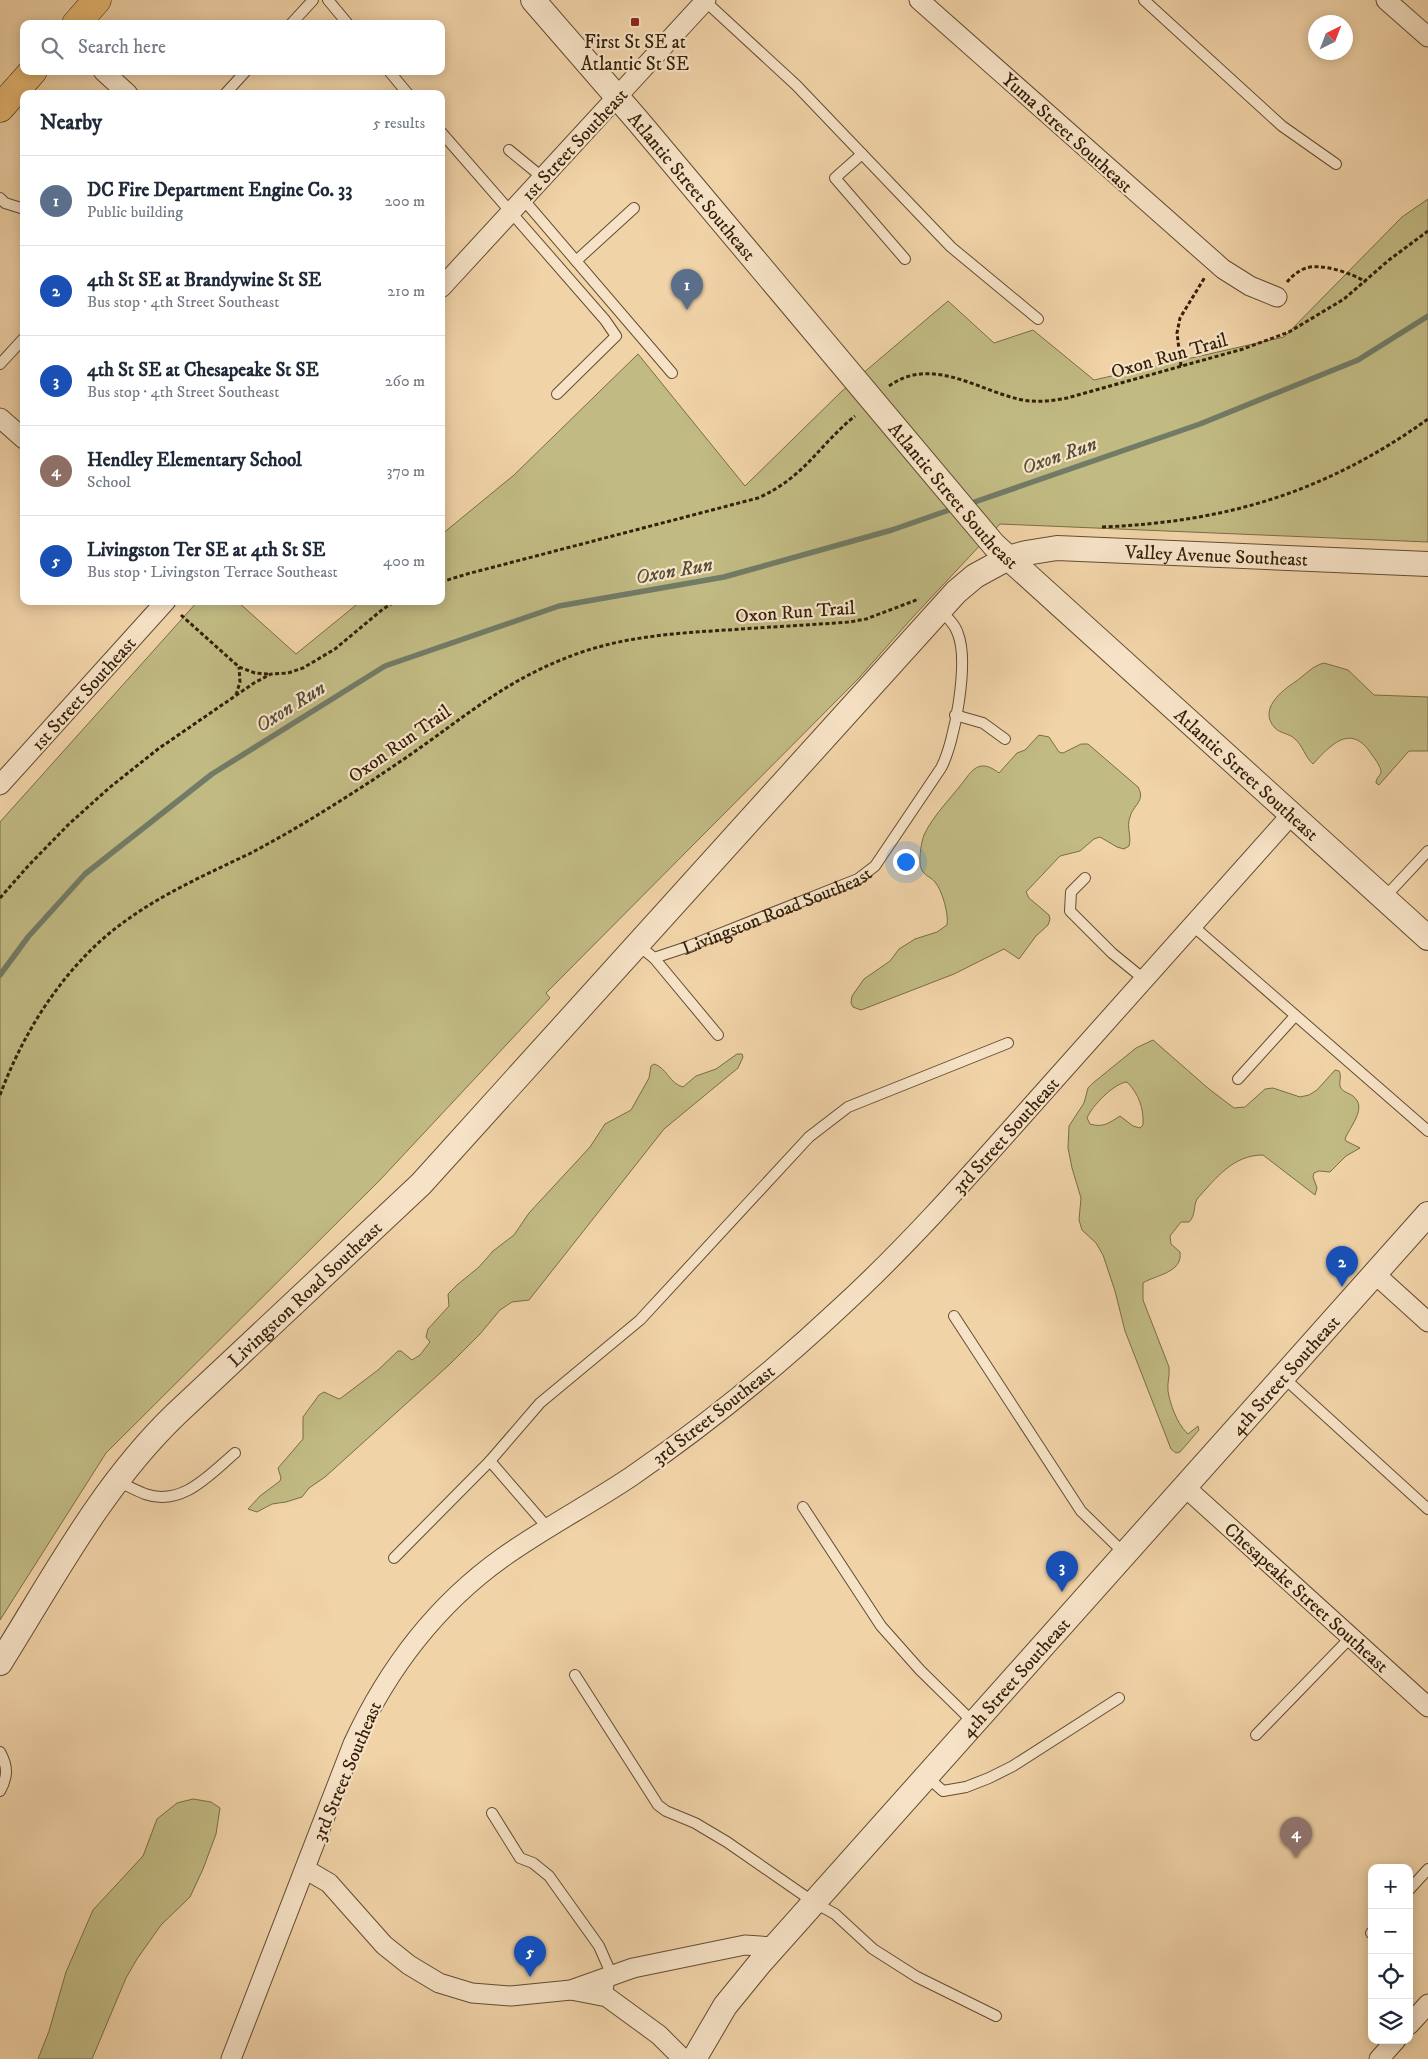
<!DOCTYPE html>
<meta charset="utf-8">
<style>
:root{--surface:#fff;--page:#f6f6f7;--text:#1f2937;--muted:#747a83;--line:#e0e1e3;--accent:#8f2418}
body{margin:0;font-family:"IM FELL DW Pica",serif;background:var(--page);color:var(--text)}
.controls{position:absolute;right:15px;bottom:15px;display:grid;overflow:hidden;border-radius:10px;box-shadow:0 2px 12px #0003}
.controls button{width:45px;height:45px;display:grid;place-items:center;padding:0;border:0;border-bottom:1px solid var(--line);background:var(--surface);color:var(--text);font:25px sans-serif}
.compass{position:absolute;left:1308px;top:15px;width:45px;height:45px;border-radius:50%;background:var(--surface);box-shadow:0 2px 12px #0003;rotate:42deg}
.you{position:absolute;left:905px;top:861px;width:18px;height:18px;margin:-12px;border:4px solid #fff;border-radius:50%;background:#1a73e8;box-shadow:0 0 0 8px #1a73e833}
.badge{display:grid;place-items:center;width:32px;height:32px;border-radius:50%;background:var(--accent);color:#fff;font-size:16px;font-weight:700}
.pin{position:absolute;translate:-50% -41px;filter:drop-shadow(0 1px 2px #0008)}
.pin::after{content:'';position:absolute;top:26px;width:18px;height:15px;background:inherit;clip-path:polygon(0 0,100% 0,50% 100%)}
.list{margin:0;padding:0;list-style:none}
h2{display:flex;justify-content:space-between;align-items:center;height:65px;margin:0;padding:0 20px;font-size:21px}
h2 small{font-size:16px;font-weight:400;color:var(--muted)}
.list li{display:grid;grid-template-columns:32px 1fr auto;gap:15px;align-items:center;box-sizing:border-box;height:90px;padding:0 20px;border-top:1px solid var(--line)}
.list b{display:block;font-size:19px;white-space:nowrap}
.list p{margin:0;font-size:16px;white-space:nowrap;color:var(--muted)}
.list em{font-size:16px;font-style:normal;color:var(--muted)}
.icon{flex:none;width:28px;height:28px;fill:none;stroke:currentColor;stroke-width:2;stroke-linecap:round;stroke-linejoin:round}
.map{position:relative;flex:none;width:1428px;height:2059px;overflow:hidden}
.search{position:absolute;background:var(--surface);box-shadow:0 2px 12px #0003;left:20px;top:20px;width:425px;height:55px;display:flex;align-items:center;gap:12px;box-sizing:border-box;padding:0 18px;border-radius:10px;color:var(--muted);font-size:19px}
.panel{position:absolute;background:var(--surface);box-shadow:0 2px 12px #0003;left:20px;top:90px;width:425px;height:515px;border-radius:10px}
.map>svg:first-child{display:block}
.green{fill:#c1ba83;stroke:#7a6d46;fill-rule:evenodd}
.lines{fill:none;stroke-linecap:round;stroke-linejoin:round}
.stream{stroke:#727b66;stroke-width:5.5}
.service-casing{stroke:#634d32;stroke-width:12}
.minor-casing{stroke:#634d32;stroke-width:21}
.tertiary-casing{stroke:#634d32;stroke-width:26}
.primary-casing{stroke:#34200a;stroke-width:29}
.path{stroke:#34200a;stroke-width:3;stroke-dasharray:4 2.5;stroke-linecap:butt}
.service{stroke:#f6e2c6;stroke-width:10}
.minor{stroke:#f6e2c6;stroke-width:19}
.tertiary{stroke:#f6e2c6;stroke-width:24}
.primary{stroke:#e8ba74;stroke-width:28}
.poi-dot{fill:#8f2418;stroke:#f6e2c6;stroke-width:2}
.labels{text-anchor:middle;stroke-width:4.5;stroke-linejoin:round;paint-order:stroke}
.poi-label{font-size:19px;fill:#34200a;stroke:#f6e2c6}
.street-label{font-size:19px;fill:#34200a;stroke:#f6e2c6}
.water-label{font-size:20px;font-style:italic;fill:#534e38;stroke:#f6e2c6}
</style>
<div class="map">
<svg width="1428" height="2059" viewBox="0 0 1428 2059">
<rect width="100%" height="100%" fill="#f1d3a8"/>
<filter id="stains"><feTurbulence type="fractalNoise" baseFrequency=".004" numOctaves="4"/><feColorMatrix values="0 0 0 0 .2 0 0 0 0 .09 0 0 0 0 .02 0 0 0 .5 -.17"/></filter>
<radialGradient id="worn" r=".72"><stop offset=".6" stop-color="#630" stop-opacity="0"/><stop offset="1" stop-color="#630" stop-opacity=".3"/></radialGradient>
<!-- green -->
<g class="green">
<polygon points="1428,199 1428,542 1000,524 912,618 858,679 546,993 550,998 380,1180 106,1453 0,1620 0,822 198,601 237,601 296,654 361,601 441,601 441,535 514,475 638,354 745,486 842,391 948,301 994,343 1033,330 1094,380 1284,337 1402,217"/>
<path d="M1324 663 1348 670 1374 695 1428 697V751H1409L1379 785 1376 783C1376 778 1379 777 1381 773 1382 768 1375 759 1372 755 1352 723 1332 743 1313 764 1305 757 1303 746 1295 739 1289 733 1281 734 1275 728 1258 710 1281 691 1295 682 1305 675 1312 666 1324 663Z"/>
<path d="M1039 735 1049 737 1059 752 1063 753 1081 744H1088L1138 787C1146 801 1133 805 1130 817 1126 827 1132 837 1129 846L1124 849 1117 847 1100 837 1094 839 1080 851 1060 856 1026 892 1029 898 1049 915 1050 919 1048 925 1036 936 1019 959 1004 949 954 974 861 1010 853 1007 851 1003 852 996 864 979 890 961 899 949 915 939 937 932 947 925C949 914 942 890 935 882 932 878 926 876 923 872 917 865 921 843 924 835 933 815 954 795 967 777 977 763 986 763 999 773L1017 753 1025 750Z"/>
<path d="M1153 1040 1209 1089 1234 1108 1245 1107 1265 1089 1273 1088 1300 1097 1309 1095 1317 1090 1335 1070 1339 1071C1342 1076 1339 1081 1340 1086 1342 1092 1349 1093 1353 1096 1368 1108 1350 1126 1345 1139L1346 1141 1360 1148 1346 1156 1330 1172 1319 1171 1314 1173 1313 1177 1317 1188 1315 1195 1263 1155C1233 1155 1216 1178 1197 1199 1193 1207 1196 1215 1189 1222H1181L1170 1236 1171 1244 1180 1252C1183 1273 1155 1275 1143 1283V1300L1169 1367C1170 1376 1167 1383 1168 1391 1170 1404 1177 1423 1186 1432L1188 1434 1198 1426 1199 1430 1180 1452 1176 1453 1171 1449 1125 1331 1115 1291 1103 1255 1096 1243 1082 1230 1079 1220 1081 1198 1072 1168 1068 1148 1069 1126 1084 1103 1088 1088 1093 1083 1136 1048ZM1127 1082C1139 1094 1144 1109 1143 1125L1140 1128 1133 1126 1120 1116C1109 1123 1103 1128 1090 1124L1087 1118C1092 1106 1114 1083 1127 1082Z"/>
<path d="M737 1054H742L743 1057 738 1068 664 1129 529 1300 512 1302 500 1310 480 1334 449 1365 325 1477 309 1488 302 1497 286 1502 272 1504 257 1512 248 1509 260 1496 280 1481 281 1478 278 1468 303 1439V1417L319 1395 324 1392 339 1399 341 1398 378 1370 398 1351H401L412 1360 420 1355 430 1342 426 1337 428 1329 449 1306 448 1294 457 1285 479 1267 493 1251 514 1235 529 1213 590 1147 605 1124 631 1110 649 1078 651 1066 654 1064C666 1067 670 1084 683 1087L696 1076 716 1069Z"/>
<polygon points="193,1799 211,1802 220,1808 216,1834 203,1869 190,1897 161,1925 137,1959 126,1978 92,2059 38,2059 49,2031 66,1972 93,1910 143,1856 157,1819 177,1803"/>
</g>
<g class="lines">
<!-- stream -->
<g class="stream">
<polyline points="966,505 1200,424 1358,360 1428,316"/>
<polyline points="0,975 28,937 85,874 212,774 385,666 559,606 724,577 892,530 955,508"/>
</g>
<!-- service casing -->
<g class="service-casing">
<g id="service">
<polyline points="328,0 348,24"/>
<polyline points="1144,0 1282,126 1336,164"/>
<polyline points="705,1 796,85 951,247 1038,319"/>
<polyline points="291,24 313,0"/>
<polyline points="389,71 408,94"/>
<polyline points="225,94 246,71"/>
<polyline points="441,132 605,320 616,336 557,394"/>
<polyline points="509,150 542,177"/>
<polyline points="862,154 835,178 905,259"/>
<polyline points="0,198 5,203 24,209"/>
<polyline points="523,199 672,373"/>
<polyline points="576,261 634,208"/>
<polyline points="0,364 24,338"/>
<polyline points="955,715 983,723 1005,739"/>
<polyline points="1085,878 1071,892 1070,911 1112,953 1145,980"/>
<polyline points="1384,898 1428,851"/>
<polyline points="1193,926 1428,1131"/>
<path id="s1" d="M638 945 654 958 684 948 858 879 875 866 941 768C955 742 969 662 958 634 955 624 947 617 939 610"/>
<polyline points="654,958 718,1035"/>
<polyline points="1238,1079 1295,1016"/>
<polyline points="954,1316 1081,1511 1125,1554"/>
<polyline points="1283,1377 1428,1509"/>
<polyline points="490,1461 540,1403 640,1320 809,1137 848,1107 1008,1043"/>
<path d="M117 1481C126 1485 135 1490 145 1494 182 1507 209 1475 235 1453"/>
<polyline points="803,1507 881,1626 920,1670 974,1723"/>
<polyline points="394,1558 490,1461 548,1528"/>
<polyline points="575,1675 658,1805 666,1811 695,1823 727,1842 815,1903 835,1914 873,1949 917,1977 996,2016"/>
<polyline points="1256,1735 1351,1637"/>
<path d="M0 1752C8 1766 8 1777 0 1791"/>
<polyline points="927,1777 943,1791 966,1787 989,1778 1013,1766 1119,1698"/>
<polyline points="492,1813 520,1858 533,1863 549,1876 599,1946 610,1971 607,1997"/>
<polyline points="1409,1890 1428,1869"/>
<polyline points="1371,1933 1372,1932"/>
</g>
</g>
<!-- minor casing -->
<g class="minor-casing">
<g id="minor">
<polyline points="919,0 1223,269 1250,286 1277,297"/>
<polyline points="1386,0 1428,37"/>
<polyline points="103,71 128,94"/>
<polyline points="441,288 706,0"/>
<polyline points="0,418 24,439"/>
<polyline points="0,785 166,601"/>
<polyline points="1375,1274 1428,1322"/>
<polyline points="1185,1487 1428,1707"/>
<polyline points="305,1869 329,1883 384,1945 409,1965 439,1983 472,1993 511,1996 571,1990 633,1968 745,1945 774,1947"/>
<polyline points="571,1990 607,1997 659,2035 683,2059"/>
<polyline points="1409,2025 1428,2004"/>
<path d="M231 2059 353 1744C387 1670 435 1606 502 1558 544 1528 589 1505 632 1476 706 1425 775 1369 840 1308 912 1242 977 1167 1042 1094 1126 1001 1209 908 1291 815"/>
<polyline points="1379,2059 1396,2040"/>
</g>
</g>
<!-- tertiary casing -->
<g class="tertiary-casing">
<g id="tertiary">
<path id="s2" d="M533 0 638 121 994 545 1428 938"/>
<path id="s3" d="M0 1663C54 1577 102 1485 176 1414L421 1184 956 592 975 576 1008 558 1026 553 1057 548 1428 564"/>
<path id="s4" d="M694 2059 725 2006 760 1963 1428 1214"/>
</g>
</g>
<!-- primary casing -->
<g class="primary-casing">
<g id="primary">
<polyline points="76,24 97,0"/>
<polyline points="0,108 33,71"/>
</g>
</g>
<!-- path -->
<g class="path">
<path d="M1287 282C1292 276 1298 271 1306 268 1321 263 1352 273 1366 282"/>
<polyline points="1181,366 1177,333 1180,318 1205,277"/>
<path d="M889 386C931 356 976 389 1018 399 1034 403 1051 401 1067 398L1243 349 1289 332 1344 299 1389 260 1428 231"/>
<path d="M1102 527C1227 522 1326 492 1428 419"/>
<path d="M441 582 467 574 758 498C805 477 818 446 855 416"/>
<polyline points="181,615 239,667 255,673 269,674"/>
<polyline points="236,695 240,682 239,667"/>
<polyline points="0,898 29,865 69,824 109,788 158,749 254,683 271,674 288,673 303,668 335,649 383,609 396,601"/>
<path d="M0 1095C21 1039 52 987 96 945 140 904 194 880 249 854 270 843 291 831 311 819 352 794 392 768 431 740 483 702 522 672 585 651 631 636 679 633 727 630 768 627 809 625 850 622L866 619 919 599"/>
</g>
<!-- service -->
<use href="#service" class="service"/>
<!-- minor -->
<use href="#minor" class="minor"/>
<!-- tertiary -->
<use href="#tertiary" class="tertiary"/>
<!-- primary -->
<use href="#primary" class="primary"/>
</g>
<!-- markers -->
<rect class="poi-dot" x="630" y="17" width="10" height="10" rx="2.5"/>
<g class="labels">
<!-- poi labels -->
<g class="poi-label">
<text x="635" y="48">First St SE at<tspan x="635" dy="22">Atlantic St SE</tspan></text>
</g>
<!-- street labels -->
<g class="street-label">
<text transform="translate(1068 132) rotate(42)" y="7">Yuma Street Southeast</text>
<text transform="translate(574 144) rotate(-47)" y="7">1st Street Southeast</text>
<text dy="7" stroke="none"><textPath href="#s2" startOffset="245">Atlantic Street Southeast</textPath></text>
<text transform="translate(1169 355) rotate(-16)" y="7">Oxon Run Trail</text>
<text dy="7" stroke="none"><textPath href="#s2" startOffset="650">Atlantic Street Southeast</textPath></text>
<text dy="7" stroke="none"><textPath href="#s3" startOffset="1712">Valley Avenue Southeast</textPath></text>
<text transform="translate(795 611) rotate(-4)" y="7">Oxon Run Trail</text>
<text transform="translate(83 693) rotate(-48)" y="7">1st Street Southeast</text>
<text transform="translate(399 743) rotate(-35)" y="7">Oxon Run Trail</text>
<text dy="7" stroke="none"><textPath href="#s2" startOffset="1055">Atlantic Street Southeast</textPath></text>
<text dy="7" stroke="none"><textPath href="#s1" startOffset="152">Livingston Road Southeast</textPath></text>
<text transform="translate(1005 1135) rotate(-48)" y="7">3rd Street Southeast</text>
<text dy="7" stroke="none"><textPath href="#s3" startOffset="482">Livingston Road Southeast</textPath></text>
<text dy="7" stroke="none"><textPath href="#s4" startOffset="905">4th Street Southeast</textPath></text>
<text transform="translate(713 1414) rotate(-38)" y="7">3rd Street Southeast</text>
<text transform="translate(1307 1597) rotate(42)" y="7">Chesapeake Street Southeast</text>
<text dy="7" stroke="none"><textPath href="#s4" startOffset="500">4th Street Southeast</textPath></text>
<text transform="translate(346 1771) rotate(-67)" y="7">3rd Street Southeast</text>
</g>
<!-- water labels -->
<g class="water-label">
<text transform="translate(1059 455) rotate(-19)" y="7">Oxon Run</text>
<text transform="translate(674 570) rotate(-10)" y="7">Oxon Run</text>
<text transform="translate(290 706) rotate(-32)" y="7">Oxon Run</text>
</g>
</g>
<rect width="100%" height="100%" filter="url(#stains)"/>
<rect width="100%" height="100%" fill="url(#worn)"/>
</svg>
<div class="controls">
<button>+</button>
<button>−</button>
<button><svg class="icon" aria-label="locate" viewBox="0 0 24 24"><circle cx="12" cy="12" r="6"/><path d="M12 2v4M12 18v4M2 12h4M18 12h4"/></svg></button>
<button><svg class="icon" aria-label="layers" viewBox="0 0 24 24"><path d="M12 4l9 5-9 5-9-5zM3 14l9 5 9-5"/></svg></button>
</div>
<svg class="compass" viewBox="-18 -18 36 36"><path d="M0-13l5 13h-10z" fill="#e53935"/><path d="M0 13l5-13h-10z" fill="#747a83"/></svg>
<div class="you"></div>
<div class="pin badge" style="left:687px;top:310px;background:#5c6f8a">1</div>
<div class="pin badge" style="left:1342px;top:1287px;background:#1a4fb4">2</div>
<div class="pin badge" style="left:1062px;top:1592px;background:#1a4fb4">3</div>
<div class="pin badge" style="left:1296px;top:1858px;background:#8d6e63">4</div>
<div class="pin badge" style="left:530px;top:1977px;background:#1a4fb4">5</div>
<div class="search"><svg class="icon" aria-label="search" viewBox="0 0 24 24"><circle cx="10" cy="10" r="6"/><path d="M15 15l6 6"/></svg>Search here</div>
<section class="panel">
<h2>Nearby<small>5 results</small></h2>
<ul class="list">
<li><span class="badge" style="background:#5c6f8a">1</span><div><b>DC Fire Department Engine Co. 33</b><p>Public building</p></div><em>200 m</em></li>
<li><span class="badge" style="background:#1a4fb4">2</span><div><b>4th St SE at Brandywine St SE</b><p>Bus stop · 4th Street Southeast</p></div><em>210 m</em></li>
<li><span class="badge" style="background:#1a4fb4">3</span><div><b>4th St SE at Chesapeake St SE</b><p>Bus stop · 4th Street Southeast</p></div><em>260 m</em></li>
<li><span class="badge" style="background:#8d6e63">4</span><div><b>Hendley Elementary School</b><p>School</p></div><em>370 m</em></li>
<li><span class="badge" style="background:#1a4fb4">5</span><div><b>Livingston Ter SE at 4th St SE</b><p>Bus stop · Livingston Terrace Southeast</p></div><em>400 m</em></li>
</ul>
</section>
</div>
